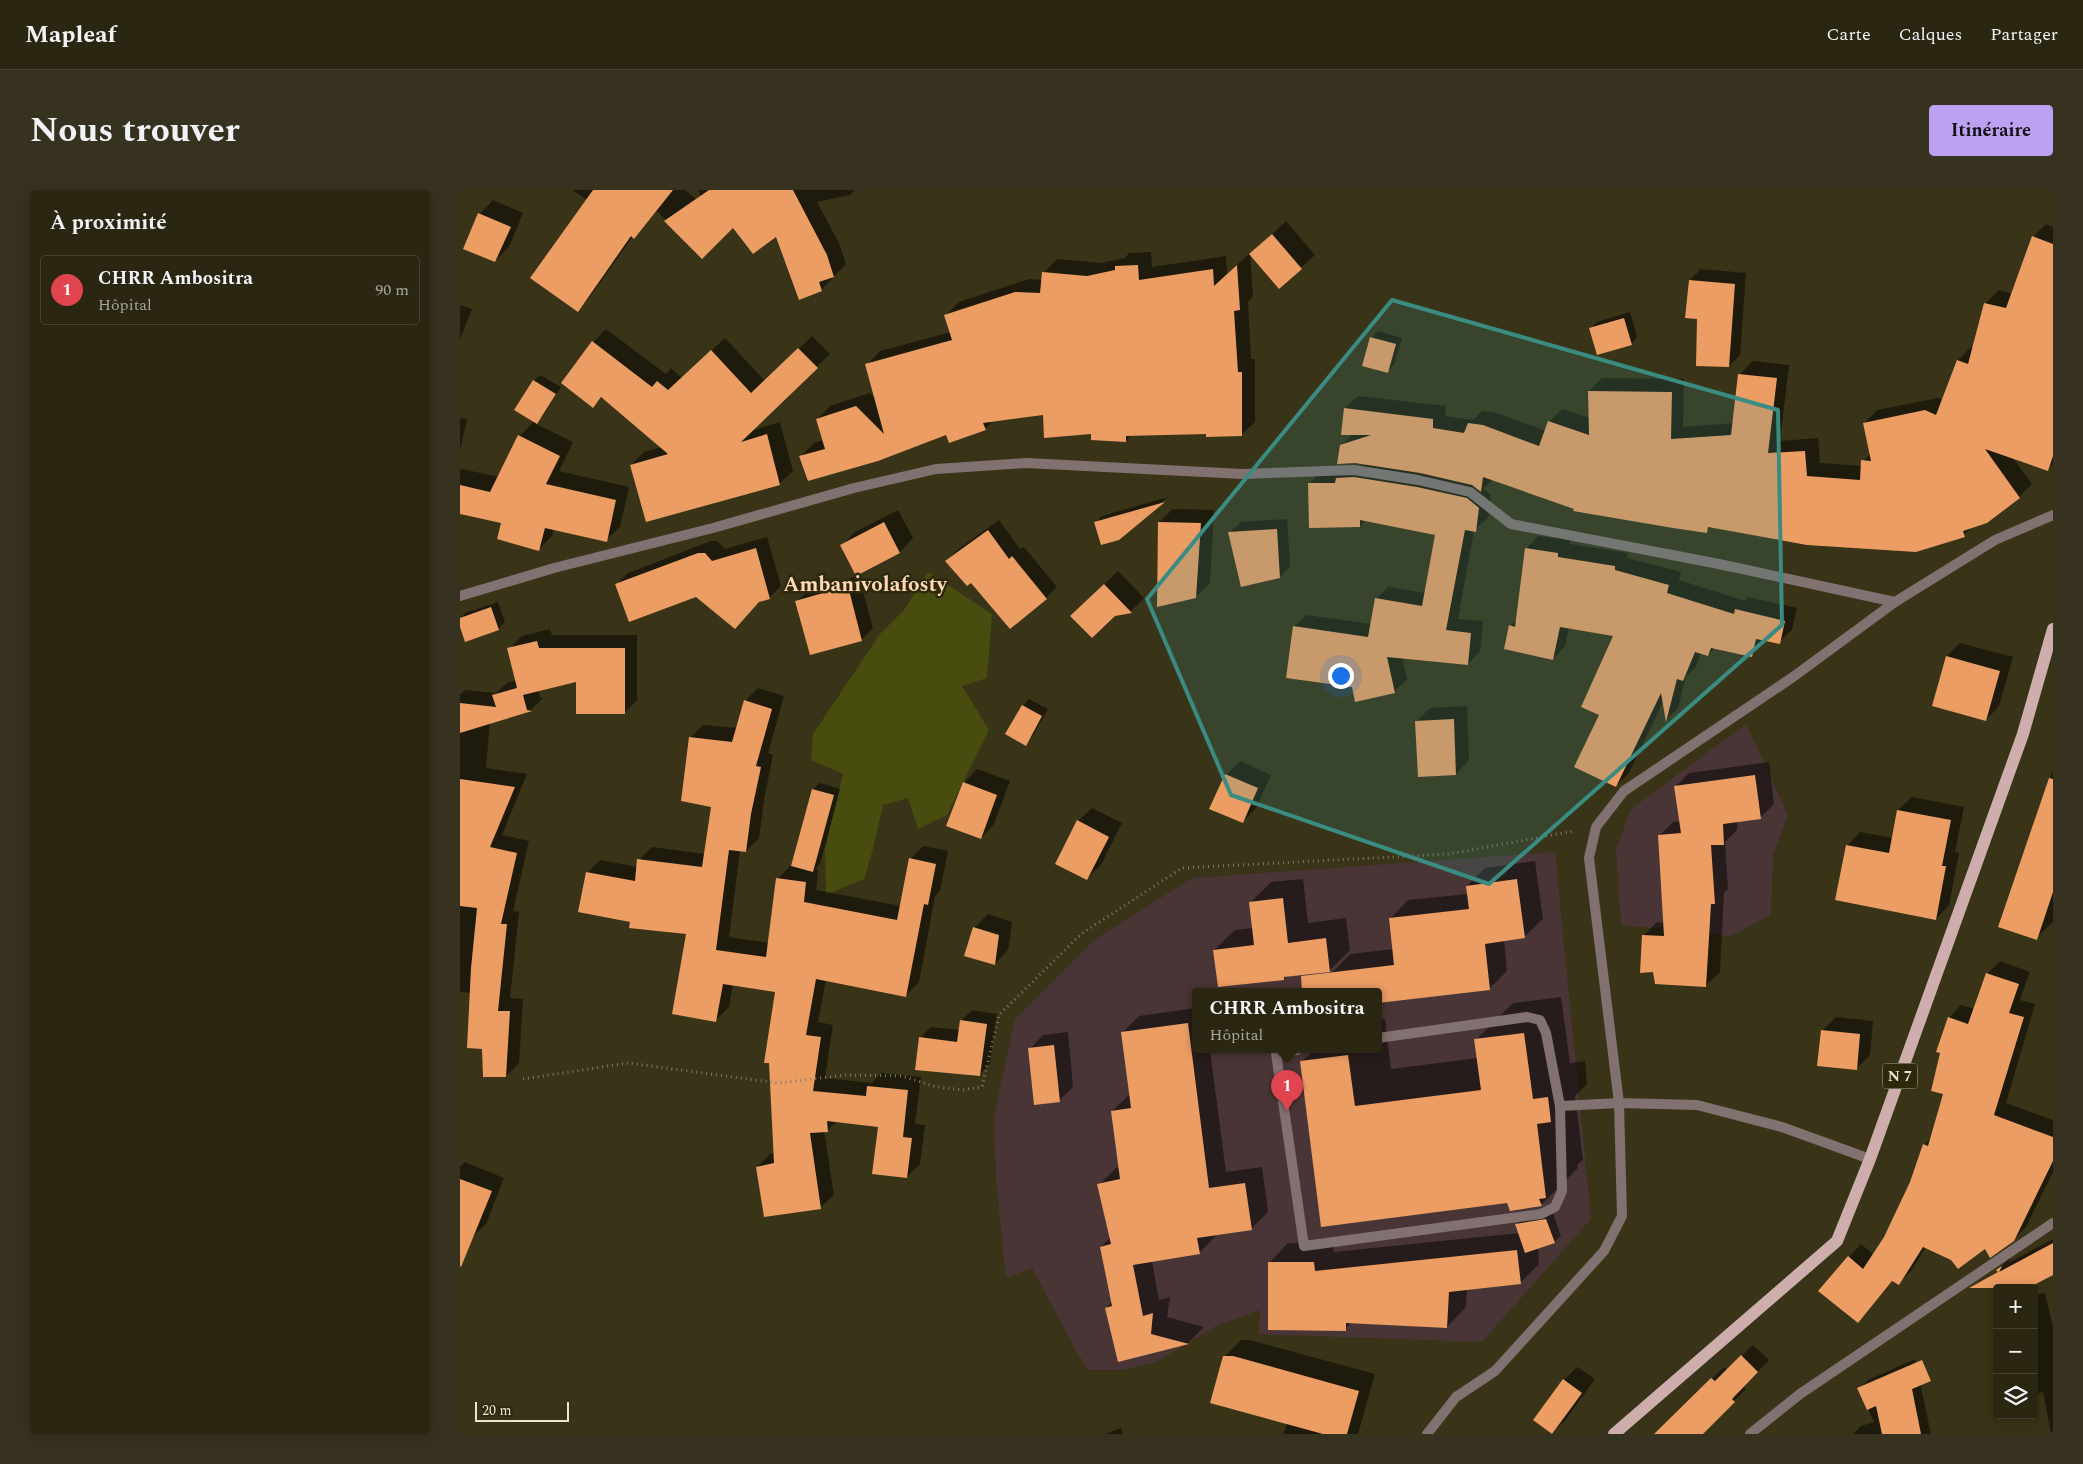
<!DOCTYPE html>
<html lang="fr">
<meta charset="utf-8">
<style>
:root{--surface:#2b2611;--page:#37321f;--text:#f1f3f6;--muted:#a6a59f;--line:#474331;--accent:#bca0f2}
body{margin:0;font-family:Spectral,serif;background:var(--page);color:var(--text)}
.controls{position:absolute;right:15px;bottom:15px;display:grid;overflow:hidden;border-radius:5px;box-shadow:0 2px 12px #0003}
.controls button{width:45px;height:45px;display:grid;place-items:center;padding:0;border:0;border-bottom:1px solid var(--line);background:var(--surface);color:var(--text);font:25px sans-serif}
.scale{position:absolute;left:15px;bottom:12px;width:94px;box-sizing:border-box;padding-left:5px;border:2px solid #e8e5d4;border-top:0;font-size:14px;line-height:18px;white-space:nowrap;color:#e8e5d4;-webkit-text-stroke:4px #2f290c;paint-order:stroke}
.you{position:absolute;left:880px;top:485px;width:18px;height:18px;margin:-12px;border:4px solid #fff;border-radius:50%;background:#1a73e8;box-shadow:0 0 0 8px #1a73e833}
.badge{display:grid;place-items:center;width:32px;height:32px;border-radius:50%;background:var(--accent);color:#fff;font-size:16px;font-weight:700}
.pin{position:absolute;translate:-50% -41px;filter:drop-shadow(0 1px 2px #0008)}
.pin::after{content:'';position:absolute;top:26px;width:18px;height:15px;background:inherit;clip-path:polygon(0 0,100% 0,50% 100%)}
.popup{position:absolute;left:732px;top:798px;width:190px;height:65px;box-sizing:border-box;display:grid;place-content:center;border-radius:5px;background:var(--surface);filter:drop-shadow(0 1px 4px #0005);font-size:16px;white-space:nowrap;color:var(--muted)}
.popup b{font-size:19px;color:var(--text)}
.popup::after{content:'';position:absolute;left:50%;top:100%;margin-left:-10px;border:10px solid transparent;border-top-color:var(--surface)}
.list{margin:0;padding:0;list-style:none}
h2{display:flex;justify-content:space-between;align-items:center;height:65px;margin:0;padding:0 20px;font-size:21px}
h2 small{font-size:16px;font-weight:400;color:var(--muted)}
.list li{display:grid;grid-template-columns:32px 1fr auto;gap:15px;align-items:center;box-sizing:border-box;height:70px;margin:0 10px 10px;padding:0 10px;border:1px solid var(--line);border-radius:5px}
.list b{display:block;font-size:19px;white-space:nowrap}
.list p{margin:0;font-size:16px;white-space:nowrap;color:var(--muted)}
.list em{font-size:16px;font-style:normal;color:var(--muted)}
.icon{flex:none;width:28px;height:28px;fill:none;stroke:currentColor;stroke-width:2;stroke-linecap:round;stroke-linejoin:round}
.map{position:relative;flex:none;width:1593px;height:1244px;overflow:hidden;border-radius:5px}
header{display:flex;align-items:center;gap:30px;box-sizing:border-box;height:70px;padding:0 25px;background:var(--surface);border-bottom:1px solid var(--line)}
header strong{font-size:24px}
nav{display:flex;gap:28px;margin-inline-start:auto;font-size:18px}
.intro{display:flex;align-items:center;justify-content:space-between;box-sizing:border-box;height:120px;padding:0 30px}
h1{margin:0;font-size:35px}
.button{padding:12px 22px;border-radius:5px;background:var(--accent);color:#111;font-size:18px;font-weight:700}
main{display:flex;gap:30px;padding:0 30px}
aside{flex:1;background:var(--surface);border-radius:5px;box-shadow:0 2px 12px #0003}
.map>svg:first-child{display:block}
.medical{fill:#493535;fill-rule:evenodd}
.green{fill:#484c0e}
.shadow{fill:#0007}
.building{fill:#ec9d64}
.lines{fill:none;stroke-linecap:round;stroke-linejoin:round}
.path{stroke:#807b63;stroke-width:3;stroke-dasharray:1 4;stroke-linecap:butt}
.lane{stroke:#817170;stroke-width:10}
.street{stroke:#817170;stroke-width:10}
.primary{stroke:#ceadad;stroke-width:12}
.marked{fill:#3a8c82;fill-opacity:0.2;stroke:#3a8c82;stroke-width:4;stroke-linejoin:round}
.labels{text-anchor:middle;stroke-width:5;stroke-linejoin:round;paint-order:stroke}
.shield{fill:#2f290c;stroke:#b0ad98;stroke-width:1}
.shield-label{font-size:15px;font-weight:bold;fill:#e8e5d4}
.district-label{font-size:21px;font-weight:bold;fill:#ffd8b9;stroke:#2f290c}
</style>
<header>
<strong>Mapleaf</strong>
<nav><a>Carte</a><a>Calques</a><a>Partager</a></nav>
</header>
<div class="intro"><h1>Nous trouver</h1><a class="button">Itinéraire</a></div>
<main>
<aside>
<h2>À proximité<small></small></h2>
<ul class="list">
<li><span class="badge" style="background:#e0444e">1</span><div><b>CHRR Ambositra</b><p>Hôpital</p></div><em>90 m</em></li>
</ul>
</aside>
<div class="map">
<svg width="1593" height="1244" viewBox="0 0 1593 1244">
<rect width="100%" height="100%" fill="#393317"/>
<!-- medical -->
<g class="medical">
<polygon points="1286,534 1328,625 1313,666 1311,725 1271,746 1161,735 1156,658 1171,619"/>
<path d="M1095 662 1131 1029 1022 1152 799 1144 800 1120 756 1136 696 1172 662 1180H628L614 1157 572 1078 546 1088 536 988 534 927 555 829 634 750 732 688ZM736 802H918V860H736Z"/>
</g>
<!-- green -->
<polygon class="green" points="468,382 532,424 527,488 502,496 529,540 487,625 458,639 448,608 423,615 413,659 404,689 366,705 365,660 383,584 351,570 353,544 420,444 444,420"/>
<!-- shadow -->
<g class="shadow">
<polygon points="112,0 225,0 246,17 238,0 395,0 390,5 357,12 379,53 386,74 361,100 317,45 274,37 242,67 197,21 173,46 129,108 117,120 127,10"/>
<polygon points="33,10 63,23 49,57 35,71 5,58 20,24"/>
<polygon points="826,31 855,65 819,97 790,65"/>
<polygon points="1586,34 1593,37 1593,274 1587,279 1553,268 1572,294 1559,307 1527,332 1513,336 1504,345 1252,336 1247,341 1115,318 1033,289 1023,299 1031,305 1028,328 1014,340 998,429 1023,431 1020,461 1008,474 942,467 947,489 934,502 893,496 834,437 846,425 912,434 916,409 928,397 966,403 976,344 906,329 900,336 849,294 861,282 889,276 907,275 881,256 893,244 885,218 898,206 986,216 985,226 1013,230 1022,221 1037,223 1086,241 1089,232 1102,219 1130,228 1129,201 1142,188 1224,189 1223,237 1274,233 1280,184 1293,171 1329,175 1320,251 1358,248 1360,273 1402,276 1403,271 1411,263 1405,233 1417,220 1478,208 1483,210 1498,170 1511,157 1514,158 1526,113 1539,100 1553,104 1573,47"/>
<polygon points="691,62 692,77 766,66 767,84 790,63 793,106 788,112 791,169 795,169 795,232 781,245 747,243 671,245 666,251 632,242 584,224 534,230 525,239 341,266 354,253 363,250 357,229 370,216 410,203 416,209 407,175 420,161 491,142 486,125 499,112 569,89 583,90 584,83 597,69 641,73 665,68 669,63"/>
<polygon points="1241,79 1286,83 1280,165 1269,176 1230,90"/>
<polygon points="0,115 12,119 0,149"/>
<polygon points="1170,122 1177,147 1171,154 1131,138 1137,132"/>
<polygon points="146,139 206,184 211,178 222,188 265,148 305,191 352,146 370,164 291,241 320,232 333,281 319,294 171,275 184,262 202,257 142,207 133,216 133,152"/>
<polygon points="918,141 942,148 934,175 928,181 911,148"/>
<polygon points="80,185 101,197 83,226 76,234 113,252 99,281 169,297 160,337 146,350 94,338 92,346 79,359 43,332 0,322 0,281 2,279 39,287 60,246 74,231 74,191"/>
<polygon points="0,228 7,229 0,261"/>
<polygon points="708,307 658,349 636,332 642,326"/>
<polygon points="713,319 754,320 750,393 736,406 700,382 697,384 699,332"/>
<polygon points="438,320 453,348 440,362 398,384 413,438 402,449 351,464 337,411 348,400 398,386 382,356 395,342"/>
<polygon points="827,329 830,376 820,387 770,342 781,332"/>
<polygon points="539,330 560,359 564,357 597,397 586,408 511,391 487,371 497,360"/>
<polygon points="1078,346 1110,350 1110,354 1168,363 1167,368 1221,382 1219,390 1285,411 1288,407 1337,418 1332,440 1319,452 1305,449 1304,453 1291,466 1255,458 1248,465 1241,463 1236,477 1226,486 1218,518 1207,529 1204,510 1169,583 1156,596 1141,524 1155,445 1109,437 1105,456 1093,469 1050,436 1057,429 1066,359"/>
<polygon points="307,347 321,396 309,408 300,410 275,438 236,405 156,395 168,383 251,351 257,351 265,359"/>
<polygon points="658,381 684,408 671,421 655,425 626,412"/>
<polygon points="38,412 45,432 38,439 0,433 0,429 5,423"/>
<polygon points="90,439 92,445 177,445 177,510 164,523 117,490 78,500 80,507 83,508 71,520 30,532 26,578 67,584 42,645 69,651 53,721 59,722 50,808 63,809 59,873 46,886 23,858 12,803 0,802 0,505 5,500 36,503 47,493 56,490 49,459 62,446"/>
<polygon points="1500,453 1553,467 1539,516 1526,530 1487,466"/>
<polygon points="298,498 324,506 308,563 313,565 304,610 299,648 286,661 280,660 269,747 309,753 318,689 330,676 333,676 353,599 360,593 380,599 360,674 355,679 358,679 356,700 441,716 450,669 463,656 488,661 480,701 475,706 459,792 446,805 366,790 358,832 373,835 365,888 412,893 421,883 461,887 455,934 465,935 460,974 447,987 419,935 377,931 367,941 364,941 374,1005 361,1017 305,1026 297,977 310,964 315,963 310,872 316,801 273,794 269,817 256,830 228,743 171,731 127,683 140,670 178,677 179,670 192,657 245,664 252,616 230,548 243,535 277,538 285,511"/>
<polygon points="569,509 588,519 572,547 566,554 563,516"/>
<polygon points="1007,516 1009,570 996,584 957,531 970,518"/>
<polygon points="780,571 811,585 796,618 783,632 766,585"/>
<polygon points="1309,572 1314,614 1301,627 1277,631 1277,640 1265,652 1268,699 1264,703 1260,782 1246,795 1183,746 1197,732 1204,733 1200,645 1213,632 1220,631 1215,597 1229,583"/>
<polygon points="517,579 550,591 534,634 521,648 504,593"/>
<polygon points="1593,580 1593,732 1576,748 1540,736"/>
<polygon points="1452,607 1504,617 1495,662 1499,663 1489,715 1476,729 1387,656 1400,642 1433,648 1438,620"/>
<polygon points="632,618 662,633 641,675 627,688 618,631"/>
<polygon points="1075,671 1083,729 1064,747 1044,750 1047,781 1029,799 874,802 872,783 890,764 934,759 930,729 948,710 1008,704 1007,696 1025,678"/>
<polygon points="843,689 848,733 886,728 890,760 869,781 827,786 824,789 754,760 775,740 793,738 790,713 811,692"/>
<polygon points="528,724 552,732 548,760 535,774 514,738"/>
<polygon points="1540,771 1570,782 1560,810 1575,814 1546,913 1593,930 1593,982 1566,1037 1553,1050 1525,1057 1492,1069 1466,1057 1451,1081 1438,1094 1433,1090 1397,1132 1389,1067 1401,1054 1414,1065 1425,1048 1451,992 1464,955 1472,947 1485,903 1489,828 1501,815 1515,819 1527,784"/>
<polygon points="1101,807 1110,873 1125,871 1127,894 1115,906 1123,970 1117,975 1118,978 1081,1015 1048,1012 862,1036 841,872 854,860 918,860 918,830 925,829 931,879 1018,868 1016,850 1053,813"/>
<polygon points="736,818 736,860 750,860 766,982 802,977 808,1022 791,1039 756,1044 756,1046 739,1063 692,1071 699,1110 710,1107 707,1127 744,1137 728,1153 659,1170 646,1118 652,1112 641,1057 651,1047 639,995 656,978 659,977 652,921 670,904 662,843 679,826"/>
<polygon points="512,820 537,824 530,874 519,885 461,847 471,837 500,840 501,831"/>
<polygon points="1376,827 1413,831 1410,865 1396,879 1362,841"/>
<polygon points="608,842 613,897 599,911 570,859 583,845"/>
<polygon points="5,972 44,988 26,1034 12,1047 0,1042 0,977"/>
<polygon points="1093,1023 1101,1046 1094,1052 1078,1058 1079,1074 1060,1093 1007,1098 1006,1117 987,1137 892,1132 885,1139 809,1073 828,1053 873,1054 874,1062 1059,1043 1056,1035 1063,1028"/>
<polygon points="1593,1049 1593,1083 1547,1098 1538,1080 1550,1068 1548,1073"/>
<polygon points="1585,1103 1593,1137 1593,1244 1591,1244 1583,1202 1574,1204 1574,1105"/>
<polygon points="781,1150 790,1150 915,1184 898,1244 823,1244 827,1233 764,1167"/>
<polygon points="1293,1155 1309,1170 1283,1197 1286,1199 1241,1244 1199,1244 1207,1234 1264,1177 1267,1180"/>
<polygon points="1455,1169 1471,1244 1393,1244 1401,1236 1414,1232 1399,1199 1408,1190"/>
<polygon points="1117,1177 1135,1189 1106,1229 1093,1243 1104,1190"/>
<polygon points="661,1238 663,1244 645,1244"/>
</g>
<!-- building -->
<g class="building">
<polygon points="133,0 213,0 174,49 171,46 118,122 70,88"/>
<polygon points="249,0 333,0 367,65 374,87 359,92 362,101 339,110 316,47 293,64 273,38 242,69 204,31"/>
<polygon points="18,23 51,37 35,72 3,59"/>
<polygon points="812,44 842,79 819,99 789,64"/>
<polygon points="1572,46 1593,54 1593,266 1588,281 1525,259 1560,308 1527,333 1503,341 1505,347 1456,362 1347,355 1248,337 1247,343 1213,338 1113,321 1114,319 1023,287 1021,302 1012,295 960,283 895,273 877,274 880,255 911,245 881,245 884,218 973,229 973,238 1004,243 1008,233 1023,235 1079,256 1088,231 1129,245 1128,201 1212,202 1211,249 1271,245 1278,184 1317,188 1308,263 1345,261 1347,286 1400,290 1401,270 1411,271 1403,233 1465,220 1476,225 1497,170 1508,174 1524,113 1546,118"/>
<polygon points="678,75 679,90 753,79 754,96 777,75 780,120 774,121 778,182 782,182 782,246 746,247 746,244 666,246 666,252 631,250 631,244 584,248 583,225 523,233 526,240 489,253 486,245 418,271 348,291 339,266 365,259 356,229 396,216 424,244 405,174 492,150 484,125 555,102 580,103 582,82 627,86 655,80 655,76"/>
<polygon points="1229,90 1275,94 1269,177 1236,176 1237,129 1225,128"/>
<polygon points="1164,128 1172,155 1137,165 1129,138"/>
<polygon points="910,147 936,154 928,183 902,176"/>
<polygon points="132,151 192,197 197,191 208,200 251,160 291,203 338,158 358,178 281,252 307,244 320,295 186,332 170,275 208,264 141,207 133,218 101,193"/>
<polygon points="73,190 96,204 77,234 54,220"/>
<polygon points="58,245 100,266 86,294 156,310 147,352 85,338 79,361 37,349 41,333 0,324 0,295 30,302"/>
<polygon points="894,287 957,297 1007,308 1019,318 1016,342 1005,340 986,440 1011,443 1008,475 927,467 935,503 895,512 892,497 826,488 833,436 908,447 915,408 962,416 975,345 900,330 900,337 849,338 848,293 875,293 876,288"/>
<polygon points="705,312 659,350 641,355 634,332"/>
<polygon points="424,332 440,363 396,386 380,355"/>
<polygon points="698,332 741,333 736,408 697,417"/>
<polygon points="817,339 820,388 781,397 768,342"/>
<polygon points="528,340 549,369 552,366 587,409 550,439 511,393 507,396 485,371"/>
<polygon points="296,358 310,409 299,412 275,439 236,407 169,432 155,394 238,363 245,363 252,371"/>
<polygon points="1065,358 1098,363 1098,367 1155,376 1155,380 1209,395 1207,403 1274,424 1275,419 1325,431 1320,454 1296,449 1292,467 1251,458 1248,466 1235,462 1223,491 1217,489 1206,532 1201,503 1156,597 1114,577 1139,525 1121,517 1153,446 1100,437 1093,470 1044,459 1049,435 1055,437"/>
<polygon points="644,394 672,423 655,426 632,448 610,426"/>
<polygon points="388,396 402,451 350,465 335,411"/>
<polygon points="31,417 39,440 5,452 0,437 0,428"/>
<polygon points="77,451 79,458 165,458 165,524 116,524 116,492 63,505 67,520 72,521 0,543 0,513 36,517 32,505 57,498 47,458"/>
<polygon points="1486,466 1540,481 1526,531 1472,516"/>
<polygon points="284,510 312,519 296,576 301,577 291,624 286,662 269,660 256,760 306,767 316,688 346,692 344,712 437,730 449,668 476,674 468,715 464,714 446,807 356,789 346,845 361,847 353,901 406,906 407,896 448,900 443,947 452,948 447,988 412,984 418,937 367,931 368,942 350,943 361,1019 304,1027 296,977 314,973 309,873 304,873 315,802 263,794 256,832 212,824 226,744 169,738 170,732 118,722 126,682 175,691 177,669 242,677 251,617 221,611 229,547 272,552"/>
<polygon points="562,515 582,526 566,556 545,544"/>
<polygon points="994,529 996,585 958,587 955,531"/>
<polygon points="765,584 798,598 783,633 749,619"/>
<polygon points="1295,585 1301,629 1263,634 1264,655 1251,655 1255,714 1251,714 1246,797 1195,794 1193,782 1180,783 1182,745 1204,746 1198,645 1221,643 1214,596"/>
<polygon points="1589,588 1593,589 1593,702 1577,750 1538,737"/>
<polygon points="0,589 55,597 30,657 57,663 41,734 47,734 38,821 50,821 46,887 23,887 22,859 7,858 11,778 17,718 0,716"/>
<polygon points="503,592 537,605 521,649 486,636"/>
<polygon points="352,599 374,605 353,682 331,676"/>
<polygon points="1437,620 1491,630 1482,676 1486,676 1476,730 1375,710 1386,655 1429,663"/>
<polygon points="617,630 649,647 627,690 595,674"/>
<polygon points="1057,689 1065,748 1025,754 1030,800 918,813 918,802 842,802 841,786 934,775 929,728 1009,719 1006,696"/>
<polygon points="823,708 828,753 866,748 870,782 824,787 824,790 758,797 753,760 794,755 789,712"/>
<polygon points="513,737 539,745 535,775 504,766"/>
<polygon points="1526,783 1559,794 1549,823 1564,827 1534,925 1593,947 1593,971 1554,1051 1530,1068 1525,1059 1498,1079 1491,1070 1463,1057 1439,1095 1432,1091 1398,1133 1358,1101 1388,1066 1403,1079 1424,1047 1450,992 1463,954 1468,956 1483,904 1471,901 1480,863 1476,862 1488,827 1508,834"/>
<polygon points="500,830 527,834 520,886 455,880 459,847 497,852"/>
<polygon points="728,833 749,998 785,993 792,1040 737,1048 740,1064 673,1075 683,1126 693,1123 691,1144 729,1154 658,1172 645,1118 652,1116 640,1057 651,1054 637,994 660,989 651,921 671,918 661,842"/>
<polygon points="1361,840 1400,844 1397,880 1357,876"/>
<polygon points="1064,843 1073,909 1088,907 1091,932 1077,934 1086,1008 1079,1009 1082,1016 1050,1021 1047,1013 861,1037 840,871 888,865 895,916 1021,900 1014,849"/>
<polygon points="594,855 600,912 574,915 568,858"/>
<polygon points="0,989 32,1001 1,1077 0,1076"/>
<polygon points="1086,1029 1095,1053 1065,1063 1055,1034"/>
<polygon points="1593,1053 1593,1085 1568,1098 1509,1098 1538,1082 1536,1080 1542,1076 1539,1082"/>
<polygon points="1057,1060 1061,1094 989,1102 987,1138 886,1133 886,1141 808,1140 808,1072 854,1072 855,1081"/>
<polygon points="1281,1165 1298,1182 1272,1209 1275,1212 1243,1244 1194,1244 1251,1188 1255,1191"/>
<polygon points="763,1166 773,1166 899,1201 887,1244 863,1244 750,1213"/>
<polygon points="1462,1170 1471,1191 1452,1199 1461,1244 1422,1244 1416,1216 1407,1220 1397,1198"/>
<polygon points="1103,1189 1122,1203 1092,1244 1073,1230"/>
</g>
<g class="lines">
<!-- path -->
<polyline class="path" points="63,889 168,873 318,893 386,885 442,886 473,896 502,900 522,897 539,825 621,744 722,678 989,664 1114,641"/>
<!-- lane -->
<g class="lane">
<polyline points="837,860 816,863 844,1056 1081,1024 1095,1017 1102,1001 1100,916 1086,843 1080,830 1067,827 918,848"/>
<polyline points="1100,916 1159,913"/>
</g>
<!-- street -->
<g class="street">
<polyline points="0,406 94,378 253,338 394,298 476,279 566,273 783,284 894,280 958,290 1010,302 1051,334 1259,374 1435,412"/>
<polyline points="1159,913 1237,915 1322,937 1410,969"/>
<polyline points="967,1244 996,1207 1035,1181 1144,1061 1162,1026 1159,913 1129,668 1136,637 1164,601 1333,487 1435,412 1535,350 1593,325"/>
<polyline points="1290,1244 1340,1204 1593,1033"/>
</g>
<!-- primary -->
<polyline class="primary" points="1154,1244 1377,1051 1410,969 1563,544 1593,439"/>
</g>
<!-- marked area -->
<path class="marked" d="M932 110 1318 220 1322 435 1029 694 771 605 687 409Z"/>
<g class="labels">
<!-- shield labels -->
<rect class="shield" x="1422.5" y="873.5" width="35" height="25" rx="4"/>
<g class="shield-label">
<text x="1440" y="891">N 7</text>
</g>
<!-- district labels -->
<g class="district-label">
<text x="405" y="401">Ambanivolafosty</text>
</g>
</g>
</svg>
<div class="controls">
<button>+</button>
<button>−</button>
<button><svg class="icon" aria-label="layers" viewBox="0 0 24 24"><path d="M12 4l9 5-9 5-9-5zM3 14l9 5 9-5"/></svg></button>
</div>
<div class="scale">20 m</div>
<div class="you"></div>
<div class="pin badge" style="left:827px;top:921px;background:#e0444e">1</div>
<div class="popup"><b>CHRR Ambositra</b>Hôpital</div>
</div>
</main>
